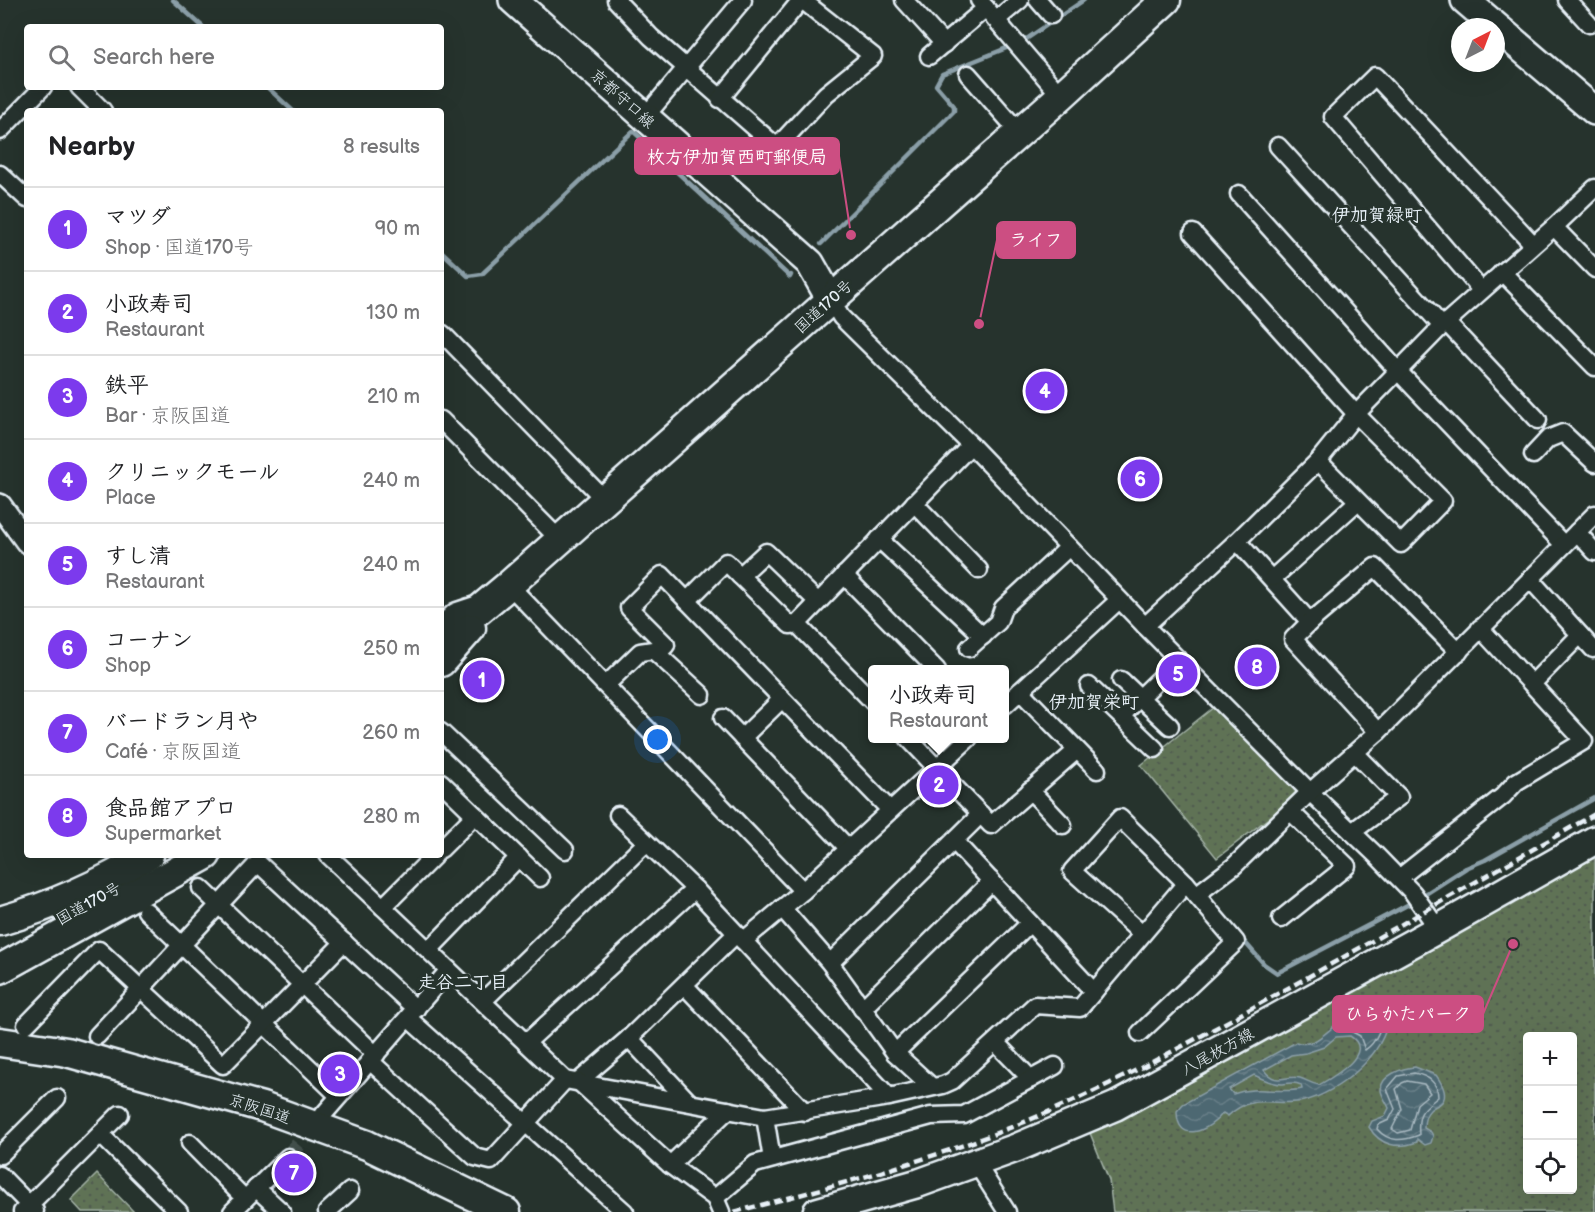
<!DOCTYPE html>
<meta charset="utf-8">
<style>
:root{--surface:#fff;--page:#f6f6f6;--text:#202124;--muted:#757577;--line:#e0e0e0;--accent:#7c3aed}
body{margin:0;font-family:"Balsamiq Sans","Klee One",sans-serif;background:var(--page);color:var(--text)}
.controls{position:absolute;right:18px;bottom:18px;display:grid;overflow:hidden;border-radius:6px;box-shadow:0 6px 24px #0002}
.controls button{width:54px;height:54px;display:grid;place-items:center;padding:0;border:0;border-bottom:2px solid var(--line);background:var(--surface);color:var(--text);font:30px sans-serif}
.compass{position:absolute;left:1451px;top:18px;width:54px;height:54px;border-radius:50%;background:var(--surface);box-shadow:0 6px 24px #0002;rotate:42deg}
.you{position:absolute;left:658px;top:740px;width:21px;height:21px;margin:-15px;border:4px solid #fff;border-radius:50%;background:#1a73e8;box-shadow:0 0 0 9px #1a73e833}
.badge{display:grid;place-items:center;width:39px;height:39px;border-radius:50%;background:var(--accent);color:#fff;font-size:20px;font-weight:700}
.pin{position:absolute;translate:-50% -50%;border:3px solid #fff;box-shadow:0 2px 6px #0006}
.popup{position:absolute;left:868px;top:665px;width:141px;height:78px;box-sizing:border-box;display:grid;place-content:center;border-radius:6px;background:var(--surface);filter:drop-shadow(0 2px 4px #0005);font-size:20px;white-space:nowrap;color:var(--muted)}
.popup b{font-size:22px;color:var(--text)}
.popup::after{content:'';position:absolute;left:50%;top:100%;margin-left:-12px;border:12px solid transparent;border-top-color:var(--surface)}
.list{margin:0;padding:0;list-style:none}
h2{display:flex;justify-content:space-between;align-items:center;height:78px;margin:0;padding:0 24px;font-size:26px}
h2 small{font-size:20px;font-weight:400;color:var(--muted)}
.list li{display:grid;grid-template-columns:39px 1fr auto;gap:18px;align-items:center;box-sizing:border-box;height:84px;padding:0 24px;border-top:2px solid var(--line)}
.list b{display:block;font-size:22px;white-space:nowrap}
.list p{margin:0;font-size:20px;white-space:nowrap;color:var(--muted)}
.list em{font-size:20px;font-style:normal;color:var(--muted)}
.icon{flex:none;width:33px;height:33px;fill:none;stroke:currentColor;stroke-width:2;stroke-linecap:round;stroke-linejoin:round}
.map{position:relative;flex:none;width:1595px;height:1212px;overflow:hidden}
.search{position:absolute;background:var(--surface);box-shadow:0 6px 24px #0002;left:24px;top:24px;width:420px;height:66px;display:flex;align-items:center;gap:15px;box-sizing:border-box;padding:0 21px;border-radius:6px;color:var(--muted);font-size:22px}
.panel{position:absolute;background:var(--surface);box-shadow:0 6px 24px #0002;left:24px;top:108px;width:420px;height:750px;border-radius:6px}
.map>svg:first-child{display:block}
.park{fill:url(#park-dots);stroke:#a3b2a6;stroke-width:1.5;fill-rule:evenodd}
.water{fill:url(#water-waves);stroke:#8b9fa8;stroke-width:1.5;fill-rule:evenodd}
.lines{fill:none;stroke-linecap:round;stroke-linejoin:round}
.shore{stroke:#aabac2;stroke-width:1.5}
.stream{stroke:#8b9fa8;stroke-width:4.5}
.minor-tunnel{stroke:#43504b;stroke-width:16;stroke-dasharray:16 8;stroke-linecap:butt}
.minor-casing{stroke:#e8f1f8;stroke-width:21}
.tertiary-casing{stroke:#e8f1f8;stroke-width:26}
.primary-casing{stroke:#e8f1f8;stroke-width:32}
.trunk-casing{stroke:#e8f1f8;stroke-width:33}
.minor{stroke:#26332d;stroke-width:16}
.tertiary{stroke:#26332d;stroke-width:21}
.primary{stroke:#26332d;stroke-width:27}
.trunk{stroke:#26332d;stroke-width:28}
.rail{stroke:#e8f1f8;stroke-width:4.5;stroke-dasharray:9 4.5;stroke-linecap:butt}
.labels{text-anchor:middle;stroke-width:6;stroke-linejoin:round;paint-order:stroke}
.street-label{font-size:16px;fill:#e8f1f8;stroke:#26332d}
.neighbourhood-label{font-size:18px;font-weight:bold;fill:#e8f1f8;stroke:#26332d}
.leader{fill:none;stroke:#cc4e82;stroke-width:2}
.callout-dot{fill:#cc4e82;stroke:#26332d;stroke-width:2}
.callout{fill:#cc4e82;stroke:#cc4e82;stroke-width:2}
.callout-label{font-size:18px;text-anchor:middle;font-weight:bold;fill:#fff}
</style>
<div class="map">
<svg width="1595" height="1212" viewBox="0 0 1595 1212">
<defs>
<pattern id="park-dots" width="8" height="8" patternUnits="userSpaceOnUse" patternTransform="scale(1.5)"><rect width="8" height="8" fill="#5e7255"/><path d="M2 2h.1M6 6h.1" fill="none" stroke="#515b4f" stroke-width="1.8" stroke-linecap="round"/></pattern>
<pattern id="water-waves" width="16" height="10" patternUnits="userSpaceOnUse" patternTransform="scale(1.5)"><rect width="16" height="10" fill="#4d6872"/><path d="M0 5q4-4 8 0t8 0" fill="none" stroke="#677e87"/></pattern>
</defs>
<rect width="100%" height="100%" fill="#26332d"/>
<filter id="ink" filterUnits="userSpaceOnUse"><feTurbulence type="fractalNoise" baseFrequency=".0167" numOctaves="2"/><feDisplacementMap in="SourceGraphic" scale="12" xChannelSelector="R" yChannelSelector="G"/><feConvolveMatrix kernelMatrix="1 2 1 2 8 2 1 2 1" color-interpolation-filters="sRGB"/></filter>
<g filter="url(#ink)">
<!-- park -->
<g class="park">
<polygon points="1214,707 1301,793 1217,858 1141,765"/>
<path d="M1595 851V1212H1113L1109 1180 1090 1133 1257 1043ZM1528 1036H1572V1190H1528Z"/>
<polygon points="97,1174 134,1212 82,1212 71,1200"/>
</g>
<!-- water -->
<g class="water">
<path d="M1374 1002 1382 1005 1388 1016C1388 1053 1337 1094 1304 1101 1276 1107 1252 1092 1228 1116L1223 1113C1210 1130 1177 1146 1177 1111L1183 1104 1296 1042C1314 1049 1327 1030 1341 1021 1351 1014 1363 1007 1374 1002ZM1350 1036C1377 1053 1331 1078 1319 1085 1311 1084 1307 1080 1300 1078 1285 1074 1277 1087 1264 1070L1291 1055 1306 1053 1324 1047 1336 1037ZM1254 1075C1262 1079 1273 1084 1282 1084 1290 1083 1294 1082 1301 1085L1302 1089C1278 1094 1257 1085 1233 1094L1229 1089Z"/>
<path d="M1415 1067 1436 1075C1441 1082 1449 1094 1442 1102 1439 1106 1433 1106 1430 1110 1426 1114 1424 1122 1424 1128L1431 1132 1433 1136 1431 1143 1425 1145 1417 1139V1142C1398 1149 1380 1146 1369 1127L1372 1121 1385 1116 1389 1108C1387 1103 1381 1095 1381 1090 1380 1075 1403 1068 1415 1067Z"/>
</g>
<g class="lines">
<!-- shore -->
<g class="shore">
<path d="M1375 1008 1381 1012C1384 1025 1376 1043 1365 1050L1360 1036 1347 1029 1346 1026Z"/>
<path d="M1414 1073C1428 1076 1438 1082 1438 1097 1422 1110 1417 1112 1419 1135 1403 1141 1389 1143 1377 1129L1378 1125 1389 1120 1395 1109 1387 1089 1398 1076Z"/>
<polygon points="1407,1081 1424,1084 1430,1093 1417,1104 1410,1130 1398,1133 1392,1129 1402,1109 1396,1089 1402,1083"/>
</g>
<!-- stream -->
<g class="stream">
<polyline points="173,0 203,27"/>
<polyline points="1022,42 1084,0"/>
<polyline points="267,87 293,111"/>
<polyline points="821,244 954,111 954,106 936,85 942,74 1014,45"/>
<polyline points="441,251 468,276 482,274 633,131 790,277 791,275"/>
<polyline points="1242,939 1264,964 1277,973 1413,902 1466,868 1485,860 1595,798"/>
</g>
<!-- minor-tunnel -->
<polyline class="minor-tunnel" points="288,1157 319,1120"/>
<!-- minor casing -->
<g class="minor-casing">
<g id="minor">
<polyline points="616,0 651,37 777,147 826,94 873,56 802,0"/>
<polyline points="904,0 944,44"/>
<polyline points="979,0 1061,96"/>
<polyline points="1038,0 1051,15"/>
<polyline points="1567,0 1589,24"/>
<polyline points="996,20 1020,0"/>
<polyline points="929,56 986,8"/>
<polyline points="968,74 1019,132"/>
<polyline points="79,87 103,111"/>
<polyline points="720,99 801,0"/>
<polyline points="645,117 743,0"/>
<polyline points="0,131 43,87"/>
<polyline points="1278,146 1442,326"/>
<polyline points="0,174 27,199"/>
<polyline points="1239,194 1398,371 1564,545"/>
<polyline points="1554,227 1595,269"/>
<polyline points="1193,233 1356,414 1443,501 1401,544 1318,461"/>
<polyline points="1502,272 1595,367"/>
<polyline points="1481,290 1333,117 1375,76 1533,244"/>
<polyline points="831,300 841,317 971,445 1145,626 1310,792 1376,855 1413,893 1438,929"/>
<polyline points="1446,322 1538,420"/>
<polyline points="443,334 605,500"/>
<polyline points="441,420 560,540"/>
<polyline points="1533,455 1548,439 1563,433 1595,463"/>
<polyline points="914,503 979,570"/>
<polyline points="1577,532 1595,552"/>
<polyline points="879,539 983,636"/>
<polyline points="1237,541 1310,622"/>
<polyline points="844,575 937,670"/>
<polyline points="740,576 766,552 818,602"/>
<polyline points="1273,578 1357,502"/>
<polyline points="1530,579 1593,649"/>
<polyline points="509,585 803,891"/>
<polyline points="687,601 726,562 790,625 797,624 971,445"/>
<polyline points="797,624 873,702"/>
<polyline points="1145,626 1237,541 1318,461 1356,414 1442,326 1554,227 1595,188"/>
<polyline points="969,648 998,622 1003,608 1069,547"/>
<polyline points="658,653 666,645 629,608 662,575 890,810"/>
<polyline points="1121,680 1170,726"/>
<polyline points="1532,684 1580,635"/>
<polyline points="606,685 640,652 653,650 702,695"/>
<polyline points="1089,686 1155,749"/>
<polyline points="1020,691 1097,770"/>
<polyline points="1005,705 1119,600"/>
<polyline points="1121,716 1179,660"/>
<polyline points="723,718 849,849"/>
<polyline points="441,732 565,850"/>
<polyline points="1378,732 1293,639 1310,622 1375,567 1459,652"/>
<polyline points="742,738 782,699"/>
<polyline points="908,738 991,825 1077,750"/>
<polyline points="441,782 540,878"/>
<polyline points="1030,790 1063,825"/>
<polyline points="618,815 695,889 889,1097"/>
<polyline points="1352,832 1399,797 1355,753"/>
<polyline points="955,842 1094,992"/>
<polyline points="441,849 475,815"/>
<polyline points="328,855 565,1080 765,1117 889,1097 943,1085 952,1081 1035,1005 1080,1008 1186,883"/>
<polyline points="1399,878 1503,796 1516,782 1584,741 1480,628"/>
<polyline points="201,888 376,1055"/>
<polyline points="1196,895 1234,866 1310,792 1378,732 1595,514"/>
<polyline points="383,907 435,855"/>
<polyline points="782,908 830,963 895,1053 932,1087"/>
<polyline points="146,911 339,1096"/>
<polyline points="1281,919 1347,866 1290,811"/>
<polyline points="743,941 803,891 969,738"/>
<polyline points="429,950 519,857"/>
<polyline points="830,963 981,814"/>
<polyline points="684,985 805,1112"/>
<polyline points="483,1001 646,843"/>
<polyline points="862,1009 992,881"/>
<polyline points="408,1018 625,1212"/>
<polyline points="26,1025 99,950 223,1065 344,942"/>
<polyline points="1140,1033 1236,942 1186,883 1120,818 1072,871 1142,934"/>
<polyline points="97,1036 258,863 416,1009"/>
<polyline points="629,1038 689,1102"/>
<polyline points="995,1042 1031,1079"/>
<polyline points="526,1043 695,889"/>
<polyline points="895,1053 1030,923"/>
<polyline points="370,1061 475,1157 491,1161 565,1080"/>
<polyline points="579,1081 629,1038 736,934"/>
<polyline points="579,1082 670,1165 715,1198 721,1212"/>
<polyline points="323,1115 449,970"/>
<polyline points="765,1117 772,1159"/>
<polyline points="100,1134 179,1212"/>
<polyline points="190,1143 245,1199"/>
<polyline points="0,1155 57,1098"/>
<polyline points="976,1163 1007,1212"/>
<polyline points="670,1165 728,1110"/>
<polyline points="0,1175 35,1211"/>
<polyline points="256,1188 282,1212"/>
<polyline points="715,1198 755,1164 931,1116 964,1115 1055,1066"/>
<polyline points="22,1212 120,1114"/>
<polyline points="232,1212 288,1157"/>
<polyline points="327,1212 350,1191"/>
</g>
</g>
<!-- tertiary casing -->
<g class="tertiary-casing">
<polyline id="tertiary" points="0,505 27,542"/>
</g>
<!-- primary casing -->
<g class="primary-casing">
<g id="primary">
<polyline points="513,0 810,263 831,300"/>
<polyline points="1465,0 1595,111"/>
<polyline points="817,1212 919,1183 1016,1148 1116,1106 1438,929 1595,840"/>
</g>
</g>
<!-- trunk casing -->
<g class="trunk-casing">
<g id="trunk">
<polyline points="441,633 458,617 479,610 509,585 1061,96 1166,0"/>
<polyline points="441,662 471,628"/>
<path d="M0 921C52 906 103 883 149 855"/>
<polyline points="0,969 206,855"/>
<polyline points="0,1042 67,1052 262,1107 367,1145 506,1212"/>
</g>
</g>
<!-- minor -->
<use href="#minor" class="minor"/>
<!-- tertiary -->
<use href="#tertiary" class="tertiary"/>
<!-- primary -->
<use href="#primary" class="primary"/>
<!-- trunk -->
<use href="#trunk" class="trunk"/>
<!-- rail -->
<path class="rail" d="M734 1212C832 1187 928 1161 1022 1123 1108 1088 1189 1043 1270 998 1379 938 1487 875 1595 814"/>
</g>
</g>
<g class="labels">
<!-- street labels -->
<g class="street-label">
<text transform="translate(623 98) rotate(42)" y="6">京都守口線</text>
<text transform="translate(823 306) rotate(-42)" y="6">国道170号</text>
<text transform="translate(88 903) rotate(-29)" y="6">国道170号</text>
<text transform="translate(1217 1051) rotate(-29)" y="6">八尾枚方線</text>
<text transform="translate(260 1108) rotate(18)" y="6">京阪国道</text>
</g>
<!-- neighbourhood labels -->
<g class="neighbourhood-label">
<text x="1377" y="221">伊加賀緑町</text>
<text x="1094" y="708">伊加賀栄町</text>
<text x="463" y="988">走谷二丁目</text>
</g>
</g>
<!-- callouts -->
<path class="leader" d="M851 235L839 156M979 324L997 240M1513 944L1483 1014"/>
<g class="callout-dot">
<circle cx="851" cy="235" r="6"/>
<circle cx="979" cy="324" r="6"/>
<circle cx="1513" cy="944" r="6"/>
</g>
<g class="callout">
<rect x="635" y="138" width="204" height="36" rx="6"/>
<rect x="997" y="222" width="78" height="36" rx="6"/>
<rect x="1333" y="996" width="150" height="36" rx="6"/>
</g>
<g class="callout-label">
<text x="737" y="163">枚方伊加賀西町郵便局</text>
<text x="1036" y="246">ライフ</text>
<text x="1408" y="1020">ひらかたパーク</text>
</g>
</svg>
<div class="controls">
<button>+</button>
<button>−</button>
<button><svg class="icon" aria-label="locate" viewBox="0 0 24 24"><circle cx="12" cy="12" r="6"/><path d="M12 2v4M12 18v4M2 12h4M18 12h4"/></svg></button>
</div>
<svg class="compass" viewBox="-18 -18 36 36"><path d="M0-13l5 13h-10z" fill="#e53935"/><path d="M0 13l5-13h-10z" fill="#757577"/></svg>
<div class="you"></div>
<div class="pin badge" style="left:482px;top:680px">1</div>
<div class="pin badge" style="left:939px;top:785px">2</div>
<div class="popup"><b>小政寿司</b>Restaurant</div>
<div class="pin badge" style="left:340px;top:1074px">3</div>
<div class="pin badge" style="left:1045px;top:391px">4</div>
<div class="pin badge" style="left:1178px;top:674px">5</div>
<div class="pin badge" style="left:1140px;top:479px">6</div>
<div class="pin badge" style="left:294px;top:1173px">7</div>
<div class="pin badge" style="left:1257px;top:667px">8</div>
<div class="search"><svg class="icon" aria-label="search" viewBox="0 0 24 24"><circle cx="10" cy="10" r="6"/><path d="M15 15l6 6"/></svg>Search here</div>
<section class="panel">
<h2>Nearby<small>8 results</small></h2>
<ul class="list">
<li><span class="badge">1</span><div><b>マツダ</b><p>Shop · 国道170号</p></div><em>90 m</em></li>
<li><span class="badge">2</span><div><b>小政寿司</b><p>Restaurant</p></div><em>130 m</em></li>
<li><span class="badge">3</span><div><b>鉄平</b><p>Bar · 京阪国道</p></div><em>210 m</em></li>
<li><span class="badge">4</span><div><b>クリニックモール</b><p>Place</p></div><em>240 m</em></li>
<li><span class="badge">5</span><div><b>すし清</b><p>Restaurant</p></div><em>240 m</em></li>
<li><span class="badge">6</span><div><b>コーナン</b><p>Shop</p></div><em>250 m</em></li>
<li><span class="badge">7</span><div><b>バードラン月や</b><p>Café · 京阪国道</p></div><em>260 m</em></li>
<li><span class="badge">8</span><div><b>食品館アプロ</b><p>Supermarket</p></div><em>280 m</em></li>
</ul>
</section>
</div>
